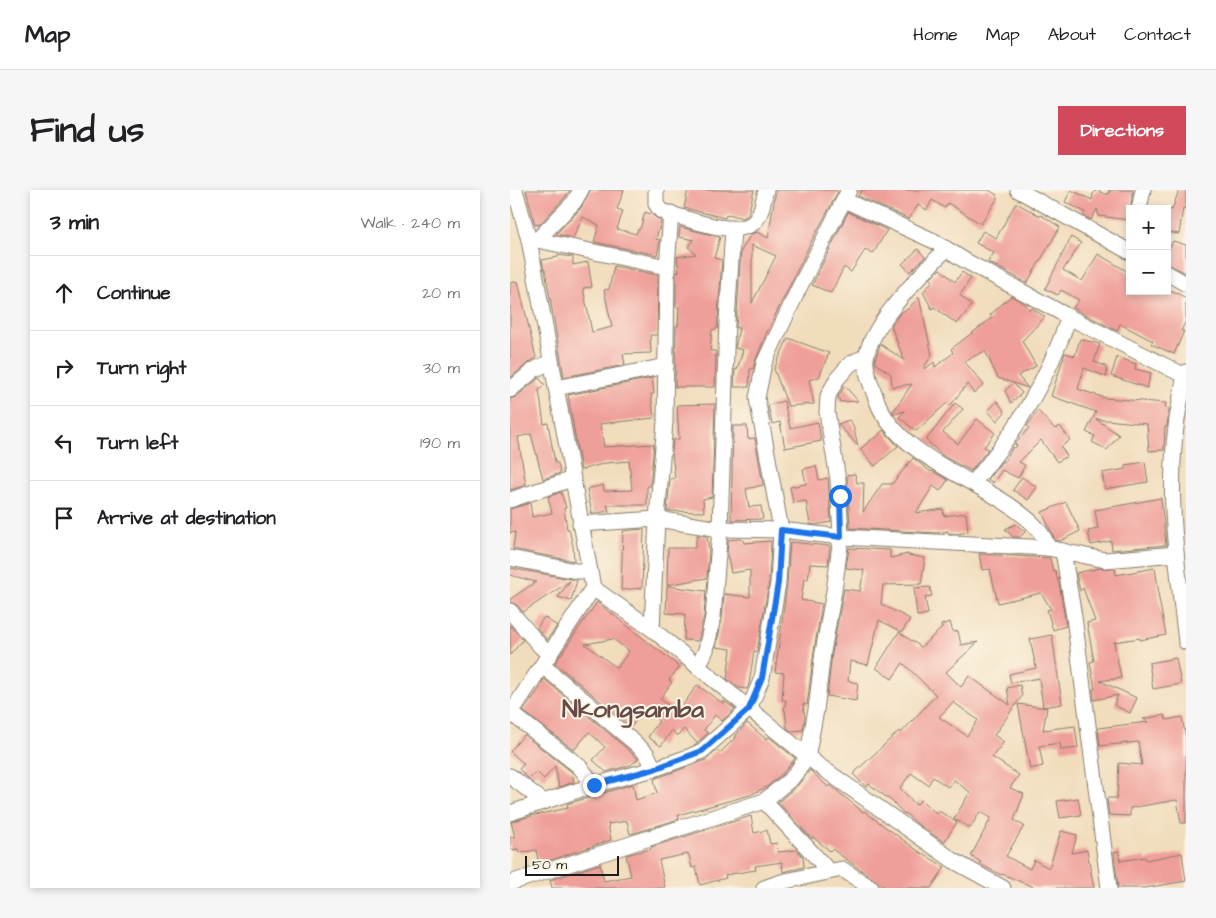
<!DOCTYPE html>
<meta charset="utf-8">
<style>
:root{--surface:#fff;--page:#f6f6f6;--text:#202124;--muted:#757577;--line:#e0e0e0;--accent:#d1495b}
body{margin:0;font-family:"Architects Daughter",sans-serif;background:var(--page);color:var(--text)}
.controls{position:absolute;right:15px;top:15px;display:grid;overflow:hidden;border-radius:0px;box-shadow:0 2px 8px #0003}
.controls button{width:45px;height:45px;display:grid;place-items:center;padding:0;border:0;border-bottom:1px solid var(--line);background:var(--surface);color:var(--text);font:25px sans-serif}
.scale{position:absolute;left:15px;bottom:12px;width:94px;box-sizing:border-box;padding-left:5px;border:2px solid #1c1c1c;border-top:0;font-size:14px;line-height:18px;white-space:nowrap;color:#1c1c1c;-webkit-text-stroke:4px #fcf5e5;paint-order:stroke}
.stop{position:absolute;width:15px;height:15px;margin:-11px;border:4px solid #1a73e8;border-radius:50%;background:#fff}
.stop.end{background:#1a73e8;border-color:#fff;box-shadow:0 1px 5px #0008}
.list{margin:0;padding:0;list-style:none}
h2{display:flex;justify-content:space-between;align-items:center;height:65px;margin:0;padding:0 20px;font-size:21px}
h2 small{font-size:16px;font-weight:400;color:var(--muted)}
.list li{display:grid;grid-template-columns:32px 1fr auto;gap:15px;align-items:center;box-sizing:border-box;height:75px;padding:0 20px;border-top:1px solid var(--line)}
.list b{display:block;font-size:19px;white-space:nowrap}
.list em{font-size:16px;font-style:normal;color:var(--muted)}
.icon{flex:none;width:28px;height:28px;fill:none;stroke:currentColor;stroke-width:2;stroke-linecap:round;stroke-linejoin:round}
.map{position:relative;flex:none;width:676px;height:698px;overflow:hidden;border-radius:0px}
header{display:flex;align-items:center;gap:30px;box-sizing:border-box;height:70px;padding:0 25px;background:var(--surface);border-bottom:1px solid var(--line)}
header strong{font-size:24px}
nav{display:flex;gap:28px;margin-inline-start:auto;font-size:18px}
.intro{display:flex;align-items:center;justify-content:space-between;box-sizing:border-box;height:120px;padding:0 30px}
h1{margin:0;font-size:35px}
.button{padding:12px 22px;border-radius:0px;background:var(--accent);color:#fff;font-size:18px;font-weight:700}
main{display:flex;gap:30px;padding:0 30px}
aside{flex:1;background:var(--surface);border-radius:0px;box-shadow:0 2px 8px #0003}
.map>svg:first-child{display:block}
.building{fill:#ef9f99;fill-rule:evenodd}
.lines{fill:none;stroke-linecap:round;stroke-linejoin:round}
.minor-casing{stroke:#867c6c;stroke-width:17}
.minor{stroke:#fff;stroke-width:15}
.route{stroke:#1a73e8;stroke-width:6}
.labels{text-anchor:middle;stroke-width:4;stroke-linejoin:round;paint-order:stroke}
.town-label{font-size:25px;font-weight:bold;fill:#664a48;stroke:#fcf5e5}
</style>
<header>
<strong>Map</strong>
<nav><a>Home</a><a>Map</a><a>About</a><a>Contact</a></nav>
</header>
<div class="intro"><h1>Find us</h1><a class="button">Directions</a></div>
<main>
<aside>
<h2>3 min<small>Walk · 240 m</small></h2>
<ul class="list">
<li><svg class="icon" aria-label="ahead" viewBox="0 0 24 24"><path d="M12 20V5M6 11l6-6 6 6"/></svg><div><b>Continue</b></div><em>20 m</em></li>
<li><svg class="icon" aria-label="right" viewBox="0 0 24 24"><path d="M7 20v-9h11M14 6l5 5-5 5"/></svg><div><b>Turn right</b></div><em>30 m</em></li>
<li><svg class="icon" aria-label="left" viewBox="0 0 24 24"><path d="M17 20v-9H6M10 6l-5 5 5 5"/></svg><div><b>Turn left</b></div><em>190 m</em></li>
<li><svg class="icon" aria-label="arrive" viewBox="0 0 24 24"><path d="M6 21V4h12l-3 4 3 4H6"/></svg><div><b>Arrive at destination</b></div></li>
</ul>
</aside>
<div class="map">
<svg width="676" height="698" viewBox="0 0 676 698">
<rect width="100%" height="100%" fill="#fcf5e5"/>
<filter id="ink" filterUnits="userSpaceOnUse"><feTurbulence type="fractalNoise" baseFrequency=".02" numOctaves="2"/><feDisplacementMap in="SourceGraphic" scale="10" xChannelSelector="R" yChannelSelector="G"/><feConvolveMatrix kernelMatrix="1 2 1 2 8 2 1 2 1" color-interpolation-filters="sRGB"/></filter>
<filter id="wash" filterUnits="userSpaceOnUse"><feTurbulence type="fractalNoise" baseFrequency=".0096" numOctaves="4" result="noise"/><feDisplacementMap in="SourceGraphic" scale="20" xChannelSelector="R" yChannelSelector="G"/><feGaussianBlur stdDeviation="1.12" result="paint"/><feColorMatrix in="noise" values="0 0 0 0 0 0 0 0 0 0 0 0 0 0 0 0 0 1.4 0 .05"/><feComposite in="paint" operator="in"/></filter>
<g filter="url(#wash)">
<rect width="100%" height="100%" fill="#f1dcbb"/>
<g id="blocks">
<!-- building -->
<g class="building">
<polygon points="16,0 60,0 56,6 30,34 25,35"/>
<polygon points="80,0 114,0 107,19 113,21 107,39 126,44 128,39 130,39 135,22 141,24 151,31 146,49 150,50 147,65 84,52 89,35 73,27 63,48 46,44 71,18"/>
<polygon points="178,0 244,0 238,25 232,28 219,24 218,26 216,25 215,28 174,18"/>
<path d="M266 0H325L328 2 301 52 257 142 246 169 243 179H240L239 197H224L225 179 227 180 233 160 225 158 229 138H226L231 61 241 44 247 42 258 48ZM242 55 266 66 242 113Z"/>
<polygon points="352,0 479,0 487,5 487,9 471,34 438,13 435,18 422,10 417,20 408,15 399,29 348,6"/>
<polygon points="561,0 582,10 583,4 587,0 595,4 599,4 599,0 623,0 619,30 589,26 587,19 581,30 573,25 575,22 555,12"/>
<polygon points="669,0 676,0 676,19 673,18 669,44 657,42 657,19 662,20"/>
<polygon points="506,13 530,26 531,25 550,37 517,93 478,72 484,63 466,53 473,41 486,48"/>
<polygon points="338,22 377,40 363,64 355,60 341,82 334,77 321,103 302,95"/>
<polygon points="170,37 210,47 204,68 212,70 207,139 202,140 200,161 206,161 205,197 165,197 166,136 168,136 169,117 166,117 166,82 169,82 167,67 186,64 178,57 184,50 169,47"/>
<polygon points="561,47 571,53 553,80 572,91 588,64 620,83 620,101 663,101 676,108 676,131 671,141 674,141 664,164 641,154 643,151 610,134 607,141 563,118 569,110 551,100 548,105 535,99"/>
<polygon points="663,51 676,55 676,83 657,74 657,63"/>
<polygon points="408,59 415,67 400,82 392,74"/>
<polygon points="48,65 63,67 63,75 78,72 82,97 73,98 82,142 102,137 94,100 99,99 104,76 148,85 147,145 140,145 141,163 113,164 115,175 54,187 35,80 34,80 32,70 48,67"/>
<polygon points="430,79 445,92 452,82 461,88 450,105 462,115 447,134 424,117 422,119 413,102 423,91 420,89"/>
<polygon points="8,91 26,168 18,173 0,188 0,93"/>
<polygon points="501,106 515,114 520,120 522,118 535,127 512,151 526,176 508,186 518,198 503,193 512,203 501,213 495,201 503,193 488,188 475,161 454,171 474,195 464,203 457,194 440,216 437,213 406,241 389,227 395,221 384,224 383,222 402,194 382,197 381,184 365,173 365,170 370,154 394,170 381,136 391,122 398,119 409,107 422,165 414,177 415,179 424,172 425,177 443,163 441,159 482,128 480,125"/>
<polygon points="278,148 319,163 309,187 299,190 304,214 278,216 264,179"/>
<polygon points="570,149 590,154 584,172 596,176 597,187 574,178 568,199 595,208 656,213 655,218 659,219 657,237 655,237 654,260 639,261 637,234 586,229 609,245 597,260 582,252 585,246 576,242 586,222 541,206 555,163 565,166"/>
<polygon points="607,167 626,174 625,179 641,183 637,198 601,186"/>
<polygon points="29,188 35,195 29,200 34,234 38,233 45,273 48,273 50,283 33,289 21,244 8,247 16,295 0,300 0,209 6,207"/>
<polygon points="142,188 144,204 141,204 144,228 90,234 94,257 144,254 140,296 137,297 137,315 97,315 99,321 82,324 77,299 93,295 94,301 122,300 119,271 96,273 71,280 58,205"/>
<polygon points="335,196 348,211 330,212 328,206"/>
<polygon points="274,211 280,238 308,232 311,251 275,258 270,232 262,234 258,215"/>
<polygon points="487,211 495,222 487,231 478,221"/>
<polygon points="445,213 453,219 433,242 448,254 467,229 485,243 474,257 478,259 461,281 433,266 416,250"/>
<polygon points="205,214 202,307 193,309 194,322 157,321 160,289 165,288 162,264 163,250 169,249 167,215"/>
<polygon points="528,221 545,239 550,236 560,250 551,257 557,266 547,272 531,250 509,272 515,275 508,288 492,280 483,293 478,289 492,271 494,272 503,257 505,258 507,256 505,254 519,238 517,236"/>
<polygon points="339,230 343,235 348,256 328,234"/>
<polygon points="223,236 237,236 238,249 245,248 253,295 236,299 239,317 251,316 253,329 221,330"/>
<polygon points="373,240 388,256 365,276 350,259 365,247 365,249"/>
<polygon points="403,268 421,282 422,281 438,290 430,301 423,296 406,323 433,319 434,326 456,323 458,342 447,344 438,343 438,341 427,343 340,338 337,285 345,284 347,293 354,293 353,322 372,294 382,294"/>
<polygon points="635,272 638,292 595,299 592,283 616,279 615,275"/>
<polygon points="306,276 309,290 318,288 321,332 306,335 300,334 296,311 283,313 280,297 296,294 293,279"/>
<polygon points="512,287 527,297 518,310 503,300"/>
<polygon points="51,302 56,318 54,318 57,339 59,339 63,356 64,371 3,359 5,342 0,343 0,319 20,313 22,327 42,323 38,307"/>
<polygon points="651,308 656,355 602,360 601,351 581,355 578,341 588,339 585,320"/>
<polygon points="556,312 570,341 550,351 545,350 532,322"/>
<polygon points="506,334 515,342 510,347 503,347 495,339"/>
<polygon points="134,339 132,398 111,400 113,341"/>
<polygon points="187,345 197,346 199,360 197,388 157,395 158,358 185,358"/>
<polygon points="228,349 233,350 234,353 261,351 259,392 247,462 244,461 239,494 237,499 229,498 217,489 221,459 206,457 212,429 214,404 240,407 240,380 221,383 217,363 218,350"/>
<polygon points="280,352 320,356 318,375 300,374 298,389 294,389 291,410 312,414 304,461 297,515 293,514 295,528 293,540 281,541 277,538 275,520 274,520 276,510 272,510 274,483 265,482 277,395"/>
<polygon points="339,358 380,360 380,368 398,364 398,365 415,368 411,394 373,395 371,414 400,429 392,442 369,430 358,475 340,471 338,491 348,493 346,511 317,506 322,463 334,399 350,401 354,380 336,378"/>
<polygon points="469,364 540,368 543,381 545,380 550,398 556,436 543,440 537,420 541,419 531,403 488,413 480,379 472,380"/>
<polygon points="0,378 67,390 61,411 48,407 60,391 13,422 7,415 0,412 0,409 26,392 0,385"/>
<polygon points="590,378 605,379 606,385 645,378 649,404 648,404 656,445 630,450 630,448 604,452 611,488 590,491 627,508 620,523 604,515 608,505 584,510 583,499 585,499 580,472 584,471 577,433 585,431 573,398 570,401 566,383"/>
<polygon points="157,396 196,401 194,426 188,451 174,450 175,424 156,423"/>
<polygon points="420,397 422,406 415,407 418,424 407,426 404,398"/>
<path d="M87 412 170 477 159 490 162 492 150 509 168 522 187 495 214 514V511L225 519 212 531 205 525 194 540 198 543 187 553 174 539 167 546 162 540 151 556 138 547 149 531 134 520 121 537 45 473ZM103 449 119 461 107 478 75 454Z"/>
<polygon points="34,427 47,436 37,450 27,438"/>
<path d="M440 432 443 442 448 441 451 455 468 452 436 482 451 497 459 486 500 515 497 498 510 495 512 506 484 545 494 552 482 567 509 585 500 598 514 604 504 630 514 636 496 666 520 679 524 670 539 678 551 641 567 645 562 663 577 660 584 698H526L492 684 491 685 470 674 471 672 461 666 481 628 470 622 460 638 444 629 460 602 444 590 438 597 423 587 418 595 401 583 390 598 406 615 411 610 427 624 429 621 447 632 434 652 410 636 395 623 394 624 384 613 359 594 356 597 343 584 389 541 391 543 426 505 393 473 382 489 366 478 389 442 411 457 432 438 431 435ZM443 512 468 530 457 546 429 527Z"/>
<polygon points="0,435 13,450 0,465"/>
<polygon points="542,445 552,514 533,517 529,488 501,493 499,484 526,478 520,449"/>
<polygon points="666,468 671,494 643,499 639,473"/>
<polygon points="34,489 115,557 128,569 121,575 96,582 83,570 95,557 79,542 64,560 13,521 30,498 29,497"/>
<polygon points="508,514 537,518 533,540 565,536 568,558 551,560 550,553 529,556 533,576 520,579"/>
<polygon points="654,525 656,530 672,527 676,548 676,633 671,633 667,610 620,618 620,626 599,625 597,608 607,608 609,573 632,575 628,552 590,556 588,538 638,532 633,529"/>
<polygon points="237,533 256,549 259,547 285,568 275,581 258,596 240,605 168,625 169,629 128,642 120,644 117,631 98,634 101,650 29,674 26,660 9,663 8,659 0,660 0,647 5,647 1,632 21,626 58,618 57,614 123,594 126,610 147,603 144,589 196,570 207,560 210,563 226,547 226,545"/>
<polygon points="14,545 62,582 64,592 49,597 45,576 34,589 27,582 19,589 9,579 14,574 0,561"/>
<polygon points="300,580 318,597 320,595 353,622 354,621 408,661 435,677 421,698 376,698 322,659 320,661 303,647 302,649 268,612 288,595"/>
<polygon points="568,608 571,625 550,628 547,611"/>
<polygon points="241,626 244,643 257,640 260,654 267,653 268,662 287,660 293,667 294,677 273,682 272,672 245,676 246,680 215,685 216,688 190,695 186,677 182,678 179,665 177,664 149,670 155,698 42,698 40,690 90,674 94,691 121,686 116,665 141,659 141,657"/>
<polygon points="609,661 610,671 635,667 636,670 672,663 676,691 635,698 608,698 604,662"/>
</g>
</g>
</g>
<g filter="url(#ink)">
<use href="#blocks" fill-opacity="0" stroke="#867c6c" stroke-width="1"/>
<g class="lines">
<!-- minor casing -->
<g class="minor-casing">
<g id="minor">
<polyline points="5,0 19,50 83,398 142,439 308,575 444,671 493,698"/>
<path d="M146 0V14L151 21C173 27 224 48 243 33 252 26 253 10 256 0"/>
<polyline points="508,0 620,62"/>
<polyline points="334,10 424,51 454,70 559,127 675,186"/>
<polyline points="629,19 633,0"/>
<polyline points="19,50 27,50 157,77"/>
<polyline points="27,50 64,12 71,0"/>
<path d="M436 59C412 84 361 133 356 168 354 181 363 199 367 211 386 263 460 287 502 317 517 328 533 339 538 358"/>
<polyline points="657,83 676,94"/>
<path d="M676 182C673 192 672 202 670 212 654 291 667 373 676 452"/>
<polyline points="46,198 156,176"/>
<polyline points="0,200 24,180 40,172"/>
<path d="M463 293C506 242 537 191 559 127"/>
<polyline points="0,310 62,289"/>
<polyline points="70,334 147,329 210,339 271,340 247,208 254,173 289,98 339,0"/>
<polyline points="553,361 564,427 599,698"/>
<polyline points="0,368 66,381 80,381"/>
<polyline points="0,421 31,457 40,465"/>
<polyline points="142,439 147,329 155,232 157,77 161,23"/>
<polyline points="33,476 125,553 137,564 144,579"/>
<polyline points="188,477 196,460 203,427 210,339 217,131 223,39"/>
<polyline points="1,523 69,576 84,595"/>
<polyline points="0,524 83,398"/>
<polyline points="0,586 34,612"/>
<polyline points="254,611 319,681"/>
<polyline points="0,623 84,595 144,579 181,566 192,561 239,519 252,488 268,393 271,340 331,347 538,358 595,370 666,364"/>
<polyline points="0,693 254,611 282,588 297,568 306,520 313,462 324,401 331,347 328,290 317,222 318,206 327,189 340,174 356,166"/>
<polyline points="254,698 271,692 332,679 361,698"/>
</g>
</g>
<!-- minor -->
<use href="#minor" class="minor"/>
</g>
</g>
<g class="lines" filter="url(#ink)">
<!-- route -->
<polyline class="route" points="84,595 144,579 192,561 239,519 252,488 268,393 271,340 331,347 330,306"/>
</g>
<g class="labels">
<!-- town labels -->
<g class="town-label">
<text x="123" y="527">Nkongsamba</text>
</g>
</g>
</svg>
<div class="controls">
<button>+</button>
<button>−</button>
</div>
<div class="scale">50 m</div>
<div class="stop" style="left:330px;top:306px"></div>
<div class="stop end" style="left:84px;top:595px"></div>
</div>
</main>
